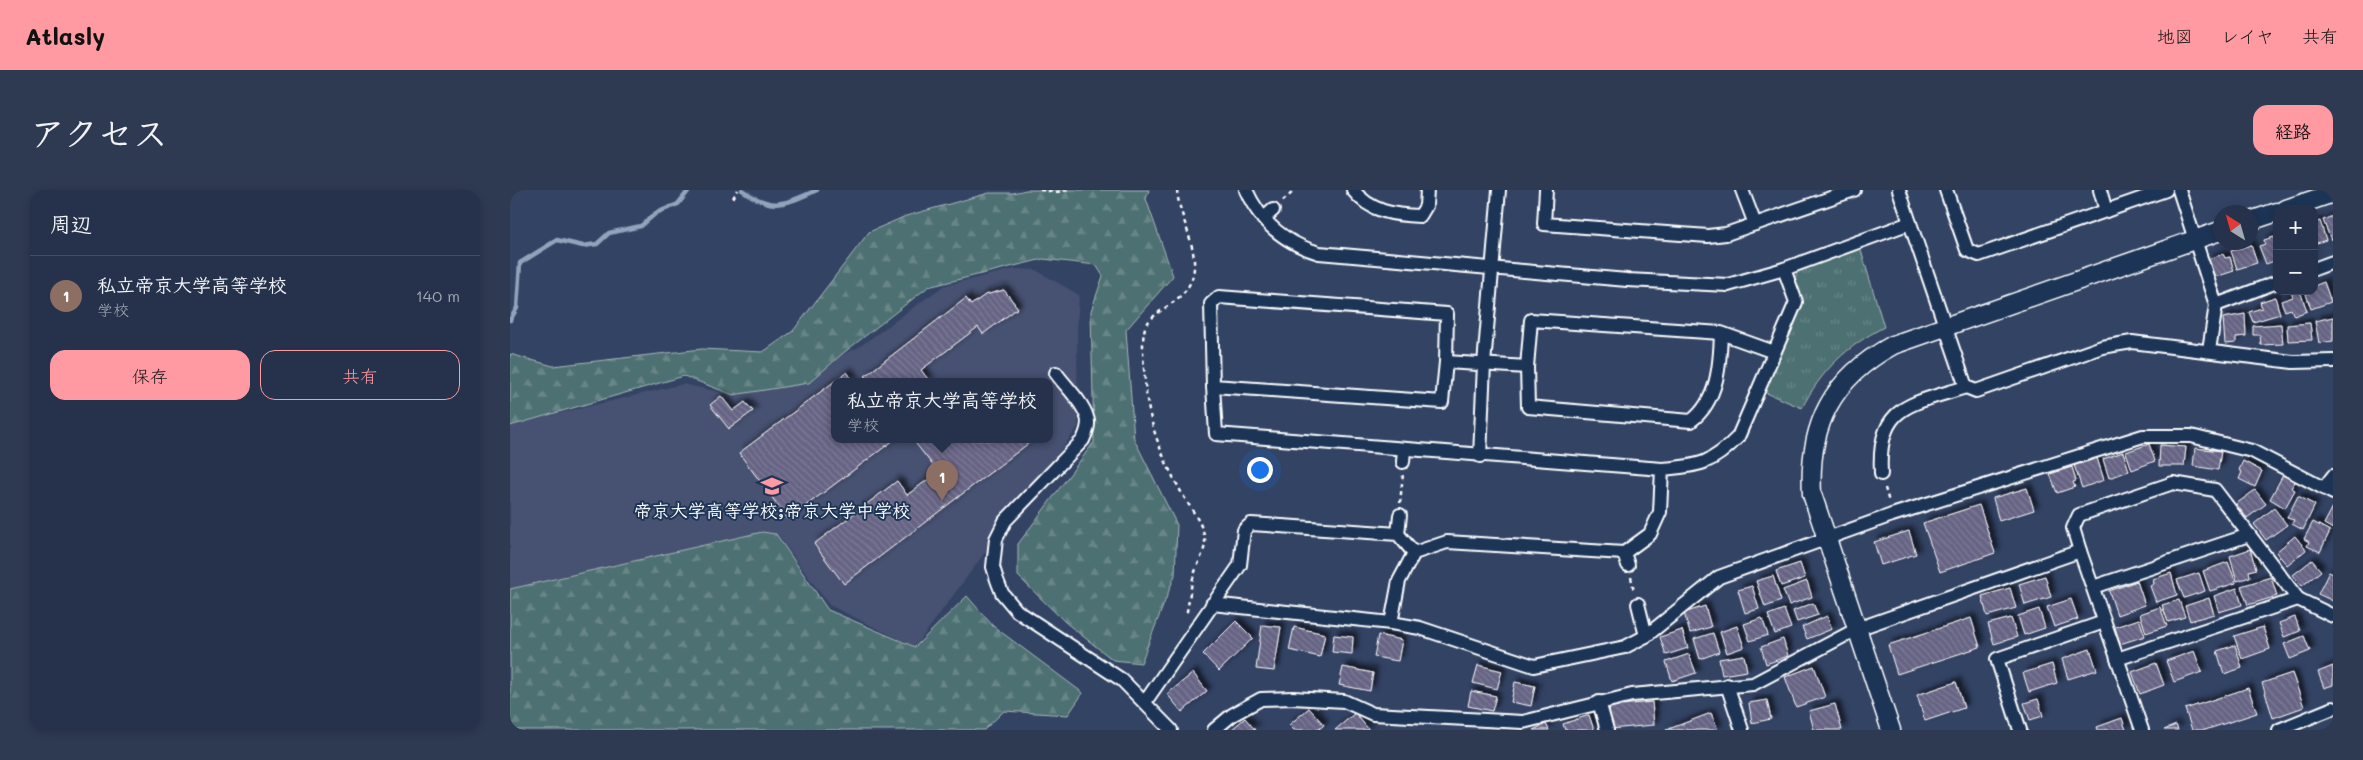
<!DOCTYPE html>
<html lang="ja">
<meta charset="utf-8">
<style>
:root{--surface:#26324b;--page:#2e3a52;--text:#f1f3f6;--muted:#a4aab5;--line:#424d63;--accent:#ff9aa2}
body{margin:0;font-family:Mali,"Klee One",sans-serif;background:var(--page);color:var(--text)}
.controls{position:absolute;right:15px;top:15px;display:grid;overflow:hidden;border-radius:10px;box-shadow:0 2px 8px #0003}
.controls button{width:45px;height:45px;display:grid;place-items:center;padding:0;border:0;border-bottom:1px solid var(--line);background:var(--surface);color:var(--text);font:25px sans-serif}
.compass{position:absolute;left:1703px;top:15px;width:45px;height:45px;border-radius:50%;background:var(--surface);box-shadow:0 2px 8px #0003;rotate:323deg}
.you{position:absolute;left:749px;top:279px;width:18px;height:18px;margin:-12px;border:4px solid #fff;border-radius:50%;background:#1a73e8;box-shadow:0 0 0 8px #1a73e833}
.badge{display:grid;place-items:center;width:32px;height:32px;border-radius:50%;background:var(--accent);color:#fff;font-size:16px;font-weight:700}
.pin{position:absolute;translate:-50% -41px;filter:drop-shadow(0 1px 2px #0008)}
.pin::after{content:'';position:absolute;top:26px;width:18px;height:15px;background:inherit;clip-path:polygon(0 0,100% 0,50% 100%)}
.popup{position:absolute;left:321px;top:188px;width:222px;height:65px;box-sizing:border-box;display:grid;place-content:center;border-radius:10px;background:var(--surface);filter:drop-shadow(0 1px 4px #0005);font-size:16px;white-space:nowrap;color:var(--muted)}
.popup b{font-size:19px;color:var(--text)}
.popup::after{content:'';position:absolute;left:50%;top:100%;margin-left:-10px;border:10px solid transparent;border-top-color:var(--surface)}
.list{margin:0;padding:0;list-style:none}
h2{display:flex;justify-content:space-between;align-items:center;height:65px;margin:0;padding:0 20px;font-size:21px}
h2 small{font-size:16px;font-weight:400;color:var(--muted)}
.list li{display:grid;grid-template-columns:32px 1fr auto;gap:15px;align-items:center;box-sizing:border-box;height:80px;padding:0 20px;border-top:1px solid var(--line)}
.list b{display:block;font-size:19px;white-space:nowrap}
.list p{margin:0;font-size:16px;white-space:nowrap;color:var(--muted)}
.list em{font-size:16px;font-style:normal;color:var(--muted)}
.actions{display:flex;gap:10px;padding:15px 20px}
.actions a{flex:1;padding:11px 0;border:1px solid var(--accent);border-radius:15px;text-align:center;font-size:18px;color:var(--accent)}
.actions .main{background:var(--accent);color:#111}
.map{position:relative;flex:none;width:1823px;height:540px;overflow:hidden;border-radius:15px}
header{display:flex;align-items:center;gap:30px;box-sizing:border-box;height:70px;padding:0 25px;background:var(--accent);color:#111}
header strong{font-size:24px}
nav{display:flex;gap:28px;margin-inline-start:auto;font-size:18px}
.intro{display:flex;align-items:center;justify-content:space-between;box-sizing:border-box;height:120px;padding:0 30px}
h1{margin:0;font-size:35px}
.button{padding:12px 22px;border-radius:15px;background:var(--accent);color:#111;font-size:18px;font-weight:700}
main{display:flex;gap:30px;padding:0 30px}
aside{flex:1;background:var(--surface);border-radius:15px;box-shadow:0 2px 8px #0003}
.map>svg:first-child{display:block}
.built{fill:#465171;fill-rule:evenodd}
.forest{fill:url(#forest-firs);stroke:#a6b8b8}
.park{fill:url(#park-tufts);stroke:#a6b8b8}
.lines{fill:none;stroke-linecap:round;stroke-linejoin:round}
.stream{stroke:#90a4bb;stroke-width:4.5}
.building{fill:url(#building-back-hatch);stroke:#fff;filter:url(#shadow)}
.street-casing{stroke:#fff;stroke-width:16}
.secondary-casing{stroke:#fff;stroke-width:21}
.path{stroke:#fff;stroke-width:2.5;stroke-dasharray:4 4;stroke-linecap:butt}
.street{stroke:#1d3557;stroke-width:12}
.secondary{stroke:#1d3557;stroke-width:18}
.labels{text-anchor:middle;stroke-width:4;stroke-linejoin:round;paint-order:stroke}
.poi-label{font-size:18px;font-weight:bold;fill:#fff;stroke:#1d3557}
</style>
<header>
<strong>Atlasly</strong>
<nav><a>地図</a><a>レイヤ</a><a>共有</a></nav>
</header>
<div class="intro"><h1>アクセス</h1><a class="button">経路</a></div>
<main>
<aside>
<h2>周辺<small></small></h2>
<ul class="list">
<li><span class="badge" style="background:#8d6e63">1</span><div><b>私立帝京大学高等学校</b><p>学校</p></div><em>140 m</em></li>
</ul>
<div class="actions"><a class="main">保存</a><a>共有</a></div>
</aside>
<div class="map">
<svg width="1823" height="540" viewBox="0 0 1823 540">
<defs>
<pattern id="forest-firs" width="22" height="20" patternUnits="userSpaceOnUse" patternTransform="scale(1.25)"><rect width="22" height="20" fill="#4e7172"/><path d="M5 1l3.5 6h-7zM16 11l3.5 6h-7z" fill="#698687"/></pattern>
<pattern id="park-tufts" width="24" height="20" patternUnits="userSpaceOnUse" patternTransform="scale(1.25)"><rect width="24" height="20" fill="#4e7172"/><path d="M3 7l-1-3M5 7V3M7 7l1-3M15 17l-1-3M17 17v-4M19 17l1-3" fill="none" stroke="#698687"/></pattern>
<pattern id="building-back-hatch" width="6" height="6" patternUnits="userSpaceOnUse" patternTransform="scale(1.25)"><rect width="6" height="6" fill="#666484"/><path d="M-1 5l2 2M0 0l6 6M5-1l2 2" fill="none" stroke="#7d7b96"/></pattern>
<filter id="shadow"><feDropShadow dx="4.5" dy="-4.5" stdDeviation="2.5" flood-color="#0009"/></filter>
</defs>
<rect width="100%" height="100%" fill="#334364"/>
<filter id="ink" filterUnits="userSpaceOnUse"><feTurbulence type="fractalNoise" baseFrequency=".02" numOctaves="2"/><feDisplacementMap in="SourceGraphic" scale="10" xChannelSelector="R" yChannelSelector="G"/><feConvolveMatrix kernelMatrix="1 2 1 2 8 2 1 2 1" color-interpolation-filters="sRGB"/></filter>
<g filter="url(#ink)">
<!-- built -->
<path class="built" d="M504 79 526 80 569 105 567 140 568 237 405 457 319 415 267 344 252 342 0 399V238L4 234 173 194 223 205 266 194 349 157 433 96ZM324 192H540V250H324Z"/>
<!-- forest -->
<g class="forest">
<polygon points="516,0 639,0 636,9 663,86 616,140 624,249 667,335 665,385 631,473 603,470 555,432 508,386 508,354 584,252 581,121 593,86 586,75 533,69 418,97 332,164 299,193 223,205 174,186 0,236 0,164 43,176 192,159 253,162 283,141 359,42 396,26 479,3 503,3"/>
<polygon points="252,342 266,344 318,420 405,457 457,406 483,436 573,503 558,525 494,521 474,540 0,540 0,399"/>
</g>
<!-- park -->
<path class="park" d="M1350 57 1374 137C1337 156 1311 181 1292 218L1254 202 1292 110 1285 87 1291 77Z"/>
<g class="lines">
<!-- stream -->
<g class="stream">
<path d="M232 0C263 22 275 14 307 0"/>
<polyline points="0,130 7,118 10,73 47,50 73,56 87,54 99,43 131,36 146,23 168,14 179,0"/>
</g>
</g>
<!-- building -->
<g class="building">
<polygon points="1823,26 1823,49 1821,50 1813,30"/>
<polygon points="1810,31 1816,50 1804,54 1804,33"/>
<polygon points="1764,47 1767,55 1767,70 1756,74 1749,56 1755,54 1754,50"/>
<polygon points="1741,55 1747,73 1727,79 1721,61"/>
<polygon points="1713,64 1715,68 1720,67 1724,81 1705,87 1698,69"/>
<polygon points="1814,92 1821,112 1801,119 1796,104 1804,101 1804,96"/>
<polygon points="494,100 508,118 473,144 468,137 411,180 420,192 360,192 355,186 456,108 461,115 475,105"/>
<polygon points="1781,101 1790,101 1797,121 1784,126 1781,119 1775,121 1771,111 1783,107"/>
<polygon points="1765,107 1770,124 1743,132 1739,122 1752,118 1750,112"/>
<polygon points="1735,124 1736,146 1726,147 1726,153 1715,154 1713,128"/>
<polygon points="1823,127 1823,151 1809,153 1805,131"/>
<polygon points="1800,133 1802,150 1778,151 1777,135"/>
<polygon points="1771,134 1773,154 1751,155 1750,145 1743,145 1743,136"/>
<polygon points="337,182 344,192 324,192 324,250 384,250 278,329 229,263"/>
<polygon points="211,206 223,221 235,212 243,221 219,239 200,215"/>
<polygon points="403,250 523,250 334,394 304,354 387,291 397,305 428,282"/>
<polygon points="1639,254 1645,271 1622,280 1616,262"/>
<polygon points="1650,255 1676,257 1674,276 1649,276"/>
<polygon points="1685,258 1711,261 1708,280 1683,276"/>
<polygon points="1613,262 1619,281 1599,288 1593,269"/>
<polygon points="1587,268 1594,290 1572,298 1564,275"/>
<polygon points="1733,271 1752,281 1745,297 1729,289 1732,282 1729,280"/>
<polygon points="1562,277 1566,291 1563,292 1565,297 1547,303 1540,284"/>
<polygon points="1773,285 1785,292 1781,298 1785,300 1775,318 1760,309"/>
<polygon points="1517,298 1524,320 1489,331 1483,308"/>
<polygon points="1745,300 1756,314 1737,328 1726,314"/>
<polygon points="1788,306 1805,315 1793,340 1782,334 1784,330 1777,328"/>
<polygon points="1469,315 1485,363 1430,382 1413,333"/>
<polygon points="1823,317 1823,339 1814,334"/>
<polygon points="1764,318 1777,335 1756,350 1744,334"/>
<polygon points="1803,332 1820,341 1810,362 1797,356 1799,352 1794,349"/>
<polygon points="1399,341 1406,364 1371,375 1364,352"/>
<polygon points="1785,346 1796,360 1777,375 1766,362"/>
<polygon points="1740,359 1746,379 1739,381 1740,387 1727,391 1720,366"/>
<polygon points="1802,370 1811,381 1792,396 1783,385"/>
<polygon points="1718,372 1726,393 1700,401 1693,381"/>
<polygon points="1290,373 1295,388 1271,396 1266,381"/>
<polygon points="1819,382 1823,384 1823,411 1808,404"/>
<polygon points="1661,383 1667,405 1646,412 1640,396 1644,394 1643,389"/>
<polygon points="1689,383 1695,401 1674,408 1667,390"/>
<polygon points="1263,386 1271,411 1255,417 1246,391"/>
<polygon points="1535,386 1541,407 1515,415 1509,394"/>
<polygon points="1761,387 1767,406 1738,415 1731,396"/>
<polygon points="1297,391 1302,407 1279,415 1273,400"/>
<polygon points="1627,391 1635,415 1607,425 1599,401"/>
<polygon points="1242,396 1249,419 1235,423 1228,400"/>
<polygon points="1500,398 1506,418 1477,426 1472,406"/>
<polygon points="1727,398 1732,415 1709,422 1704,406"/>
<polygon points="1699,408 1704,424 1680,431 1675,416"/>
<polygon points="1561,409 1568,429 1544,437 1537,417"/>
<polygon points="1669,410 1675,427 1658,432 1652,415"/>
<polygon points="1303,413 1308,425 1287,432 1283,421"/>
<polygon points="1195,416 1201,437 1180,443 1174,423"/>
<polygon points="1650,417 1657,436 1636,443 1630,424"/>
<polygon points="1274,419 1281,438 1265,444 1258,425"/>
<polygon points="1529,419 1535,438 1514,445 1508,426"/>
<polygon points="1317,426 1322,439 1297,449 1292,437"/>
<polygon points="1785,427 1790,441 1774,447 1769,433"/>
<polygon points="1252,428 1258,445 1240,451 1234,434"/>
<polygon points="1461,428 1470,457 1387,484 1378,455"/>
<polygon points="1501,428 1507,447 1484,454 1478,434"/>
<polygon points="1629,429 1635,446 1610,454 1605,437"/>
<polygon points="726,431 743,448 709,481 693,464"/>
<polygon points="752,435 771,437 764,481 746,479"/>
<polygon points="1227,436 1234,457 1217,463 1210,442"/>
<polygon points="784,437 815,444 810,467 779,460"/>
<polygon points="1753,437 1760,459 1732,469 1724,446"/>
<polygon points="1172,440 1178,458 1156,465 1150,447"/>
<polygon points="1203,443 1209,462 1190,469 1184,449"/>
<polygon points="824,445 843,447 842,464 822,462"/>
<polygon points="868,445 892,450 888,471 864,467"/>
<polygon points="1794,446 1800,461 1780,469 1774,454"/>
<polygon points="1273,449 1278,466 1256,474 1251,457"/>
<polygon points="1725,455 1732,478 1714,484 1707,461"/>
<polygon points="1580,459 1587,480 1558,489 1552,469"/>
<polygon points="1684,461 1692,482 1664,492 1656,471"/>
<polygon points="1179,464 1186,483 1162,491 1156,472"/>
<polygon points="1234,465 1237,481 1212,485 1209,469"/>
<polygon points="1646,473 1654,495 1630,504 1622,482"/>
<polygon points="1542,474 1547,493 1519,502 1513,483"/>
<polygon points="968,475 992,481 987,499 963,493"/>
<polygon points="1304,476 1315,507 1286,517 1275,487"/>
<polygon points="1823,476 1823,495 1814,498 1808,482"/>
<polygon points="833,477 863,483 860,501 829,495"/>
<polygon points="683,483 697,501 672,522 657,504"/>
<polygon points="1782,483 1794,517 1763,528 1752,493"/>
<polygon points="1005,492 1025,496 1021,516 1001,512"/>
<polygon points="1446,492 1454,518 1415,531 1407,505"/>
<polygon points="1738,498 1747,523 1695,540 1682,540 1675,519"/>
<polygon points="961,501 986,506 982,521 958,516"/>
<polygon points="1528,509 1533,526 1520,530 1514,513"/>
<polygon points="1257,510 1261,529 1242,533 1239,513"/>
<polygon points="1142,512 1144,535 1100,539 1099,516"/>
<polygon points="1325,514 1332,540 1304,540 1299,521"/>
<polygon points="799,518 814,535 808,540 784,540 779,535"/>
<polygon points="845,523 859,540 825,540"/>
<polygon points="1201,523 1208,540 1156,540"/>
<polygon points="1079,525 1084,540 1055,540 1053,534"/>
<polygon points="735,528 745,540 721,540"/>
<polygon points="1612,528 1616,540 1588,540 1587,537"/>
<polygon points="1036,534 1039,540 1023,540"/>
<polygon points="1666,535 1668,540 1654,540"/>
</g>
<g class="lines">
<!-- street casing -->
<g class="street-casing">
<g id="street">
<path d="M736 0C750 32 775 53 809 63L1117 90 1218 95 1274 79 1400 33 1456 197 1466 201 1592 157 1622 152 1783 172 1823 171"/>
<path d="M843 0C860 22 884 25 910 26L916 16 917 0"/>
<polyline points="1036,0 1034,34 1198,46 1216,44 1344,0"/>
<polyline points="1232,0 1245,34"/>
<polyline points="1389,0 1400,33"/>
<polyline points="1436,0 1457,60 1469,65 1656,0"/>
<polyline points="1590,0 1596,21"/>
<polyline points="1669,0 1706,115"/>
<polyline points="753,29 763,20"/>
<polyline points="1804,79 1823,72"/>
<polygon points="709,107 937,124 936,172 932,212 703,196 701,114"/>
<path d="M1211 143 1021 130 1017 177 1018 217 1181 231C1208 211 1210 174 1211 143L1264 162"/>
<polyline points="1699,160 1706,115 1767,92"/>
<polyline points="936,172 1017,177"/>
<path d="M546 183C555 196 572 211 577 227 580 235 576 243 573 250L495 331 486 349 483 377 487 390 492 403 507 421 612 490 661 540"/>
<path d="M703 196 706 244 1152 279C1189 276 1202 274 1228 247L1286 112 1274 79"/>
<polyline points="970,266 974,174 989,0"/>
<polyline points="893,272 894,259"/>
<path d="M1371 284C1367 214 1400 215 1456 197"/>
<polyline points="1814,298 1823,286"/>
<polyline points="888,344 890,325"/>
<polyline points="1114,363 1118,375"/>
<polyline points="1583,397 1739,345"/>
<polyline points="702,414 881,433 910,438 1024,476 1115,457 1136,446 1209,387 1382,325 1633,246 1681,246 1742,261 1823,303"/>
<polyline points="1128,414 1136,446"/>
<polyline points="881,433 889,391 904,363 937,352 1114,363 1140,344 1150,322 1152,279"/>
<polyline points="1607,469 1788,409 1823,426"/>
<polyline points="1217,495 1232,540"/>
<polyline points="635,512 730,375 734,340 741,334 888,344 904,363"/>
<polyline points="1089,512 1097,540"/>
<polyline points="704,540 722,525 751,509 783,508 834,511 863,524 1013,532 1122,505 1243,494 1347,439 1570,361"/>
<polyline points="1510,540 1487,469 1594,432"/>
<polyline points="1632,540 1570,361 1563,338 1569,325 1663,293 1705,300 1788,409"/>
<polyline points="1769,540 1823,518"/>
</g>
</g>
<!-- secondary casing -->
<g class="secondary-casing">
<g id="secondary">
<polyline points="1776,19 1823,3"/>
<polyline points="1740,31 1767,22"/>
<path d="M1381 540 1302 304C1298 235 1322 188 1383 155L1710 41"/>
</g>
</g>
<!-- path -->
<g class="path">
<polyline points="530,0 546,2 560,0"/>
<path d="M667 0C669 28 689 57 683 85 676 114 643 118 635 138 631 150 634 177 635 191 637 228 651 266 669 298 677 314 692 331 695 349 696 361 687 374 684 385 680 398 679 413 676 426"/>
<polyline points="223,8 228,0"/>
<polyline points="773,11 785,0"/>
<polyline points="1375,298 1379,312"/>
<polyline points="890,313 893,284"/>
<polyline points="1121,387 1124,401"/>
</g>
<!-- street -->
<use href="#street" class="street"/>
<!-- secondary -->
<use href="#secondary" class="secondary"/>
</g>
</g>
<!-- icons -->
<defs>
<g id="school-bare" transform="scale(1.725)"><path d="M0-5L7-2L0 1L-7-2ZM-4 1L0 2.5L4 1V4Q0 6-4 4Z" fill="#ff9aa2" stroke="#1d3557" stroke-width="2.5" paint-order="stroke"/></g>
</defs>
<g fill-rule="evenodd">
<use href="#school-bare" x="262" y="296"/>
</g>
<g class="labels">
<!-- poi labels -->
<g class="poi-label">
<text x="262" y="327">帝京大学高等学校;帝京大学中学校</text>
</g>
</g>
</svg>
<div class="controls">
<button>+</button>
<button>−</button>
</div>
<svg class="compass" viewBox="-18 -18 36 36"><path d="M0-13l5 13h-10z" fill="#e53935"/><path d="M0 13l5-13h-10z" fill="#a4aab5"/></svg>
<div class="you"></div>
<div class="pin badge" style="left:432px;top:311px;background:#8d6e63">1</div>
<div class="popup"><b>私立帝京大学高等学校</b>学校</div>
</div>
</main>
